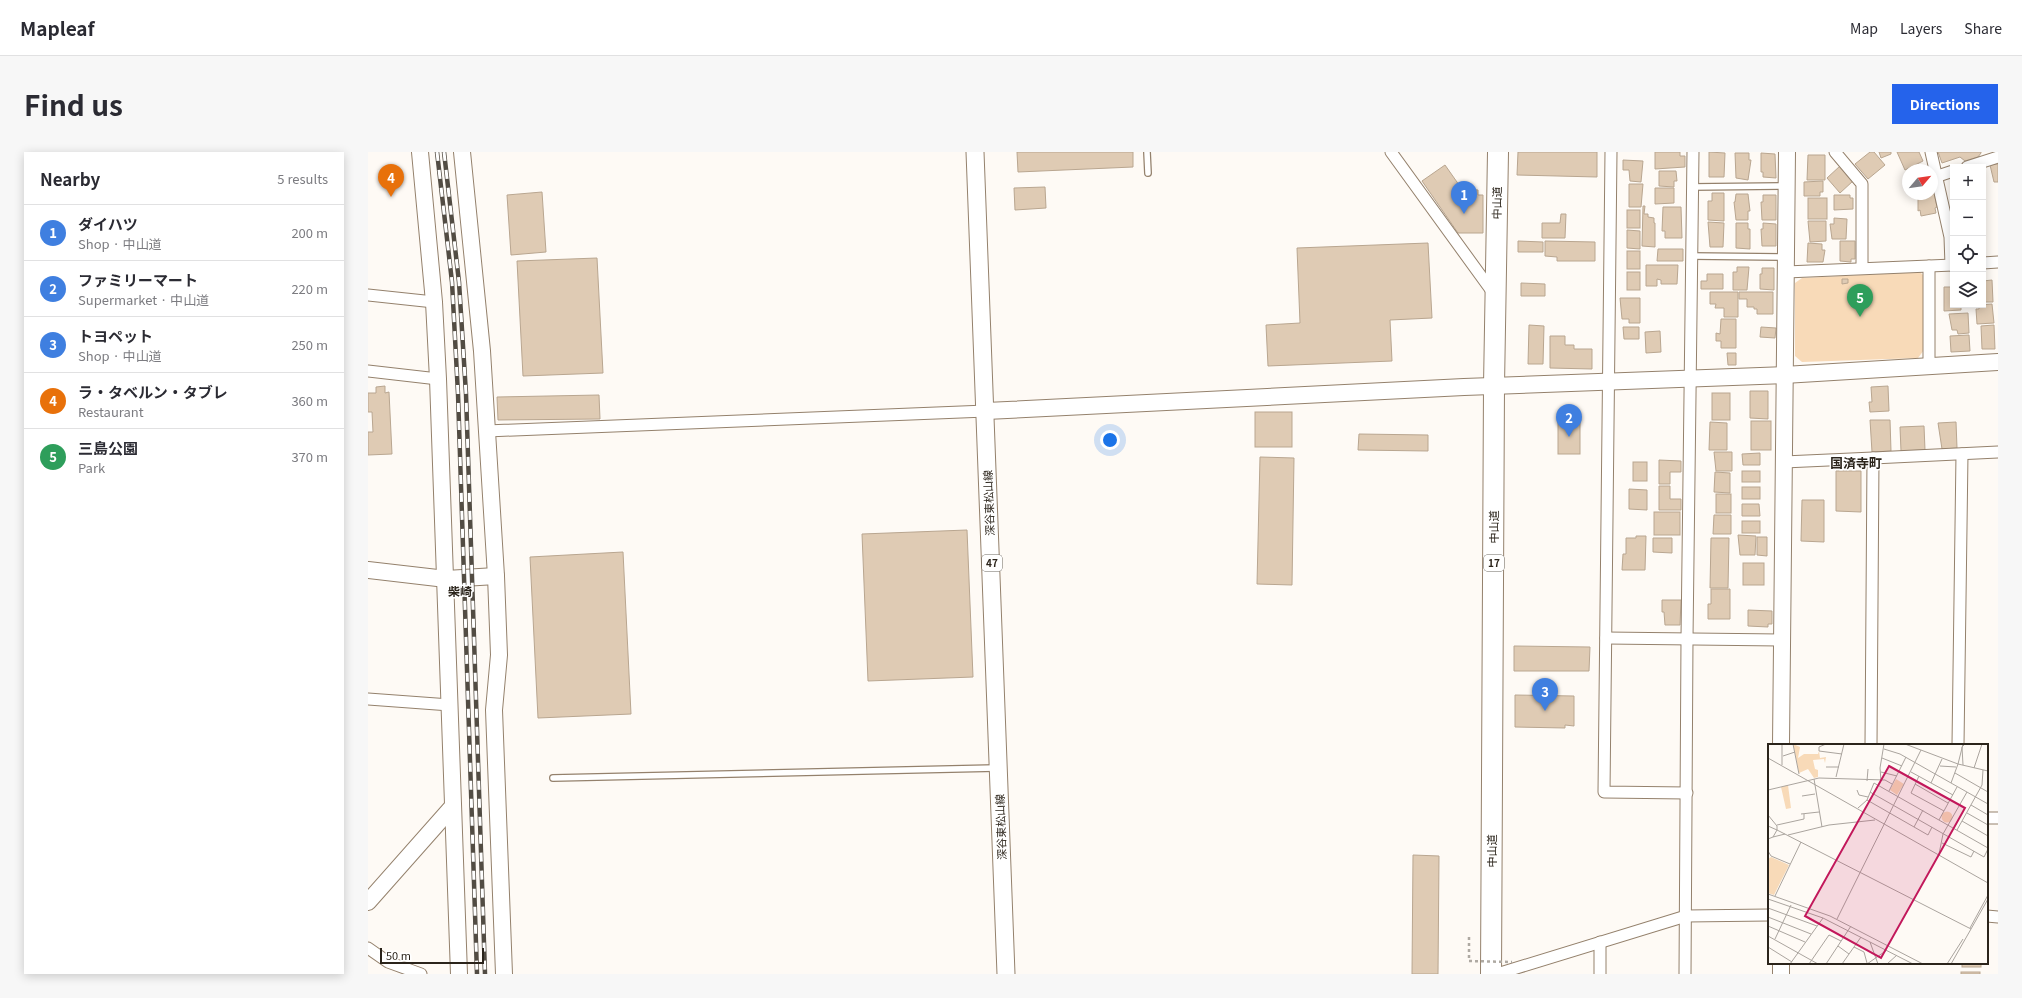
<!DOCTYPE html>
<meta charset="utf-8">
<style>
:root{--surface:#fff;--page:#f7f7f7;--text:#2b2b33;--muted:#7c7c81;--line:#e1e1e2;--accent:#2563eb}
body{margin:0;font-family:Georgia,"Noto Sans JP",serif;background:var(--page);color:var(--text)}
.controls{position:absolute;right:12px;top:12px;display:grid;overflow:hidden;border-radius:0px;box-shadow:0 2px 10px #0003}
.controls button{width:36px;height:36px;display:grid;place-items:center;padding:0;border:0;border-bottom:1px solid var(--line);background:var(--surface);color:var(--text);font:20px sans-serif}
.compass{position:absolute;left:1534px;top:12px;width:36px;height:36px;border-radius:50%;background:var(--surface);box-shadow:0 2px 10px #0003;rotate:61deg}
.scale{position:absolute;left:12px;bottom:10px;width:104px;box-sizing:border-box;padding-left:4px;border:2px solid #2b241b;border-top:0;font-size:11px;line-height:14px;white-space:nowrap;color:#2b241b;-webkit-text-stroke:3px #fff;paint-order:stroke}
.you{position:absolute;left:742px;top:288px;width:14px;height:14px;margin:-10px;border:3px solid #fff;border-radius:50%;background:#1a73e8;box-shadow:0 0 0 6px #1a73e833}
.badge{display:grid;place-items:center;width:26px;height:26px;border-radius:50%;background:var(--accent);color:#fff;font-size:13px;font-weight:700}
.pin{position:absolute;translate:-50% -33px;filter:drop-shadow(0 1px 2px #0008)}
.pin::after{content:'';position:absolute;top:21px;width:14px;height:12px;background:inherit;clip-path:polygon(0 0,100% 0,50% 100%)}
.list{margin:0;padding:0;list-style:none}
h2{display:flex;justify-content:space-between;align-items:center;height:52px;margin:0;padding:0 16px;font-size:17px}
h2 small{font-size:13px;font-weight:400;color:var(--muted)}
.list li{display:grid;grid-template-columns:26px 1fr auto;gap:12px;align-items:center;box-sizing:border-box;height:56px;padding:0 16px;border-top:1px solid var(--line)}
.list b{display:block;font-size:15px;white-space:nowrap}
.list p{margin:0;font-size:13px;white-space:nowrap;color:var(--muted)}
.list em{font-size:13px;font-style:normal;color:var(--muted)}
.icon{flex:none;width:22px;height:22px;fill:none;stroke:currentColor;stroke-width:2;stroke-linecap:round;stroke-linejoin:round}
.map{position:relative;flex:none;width:1630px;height:822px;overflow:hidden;border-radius:0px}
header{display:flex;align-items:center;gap:24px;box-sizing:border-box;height:56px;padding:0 20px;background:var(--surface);border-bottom:1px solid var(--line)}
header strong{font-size:19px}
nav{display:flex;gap:22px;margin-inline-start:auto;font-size:14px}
.intro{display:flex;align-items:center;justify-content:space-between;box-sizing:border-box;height:96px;padding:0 24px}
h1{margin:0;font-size:28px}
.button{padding:10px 18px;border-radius:0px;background:var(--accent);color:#fff;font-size:14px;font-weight:700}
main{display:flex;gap:24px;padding:0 24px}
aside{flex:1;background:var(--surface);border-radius:0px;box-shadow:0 2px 10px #0003}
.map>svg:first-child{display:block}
.green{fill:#f8dab8}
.building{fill:#dfcbb4;stroke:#b9a690}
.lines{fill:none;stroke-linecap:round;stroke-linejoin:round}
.lane-casing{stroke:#94816c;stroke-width:8}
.street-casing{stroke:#94816c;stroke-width:13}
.secondary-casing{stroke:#94816c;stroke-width:18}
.primary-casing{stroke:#94816c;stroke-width:19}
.highway-casing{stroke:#94816c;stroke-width:22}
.path{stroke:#aea9a2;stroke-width:2.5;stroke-dasharray:3 3;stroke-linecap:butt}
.lane{stroke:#fff;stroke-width:5.5}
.street{stroke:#fff;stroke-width:11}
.secondary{stroke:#fff;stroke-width:16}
.primary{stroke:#fff;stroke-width:17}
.highway{stroke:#fff;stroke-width:20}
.rail-casing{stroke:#524c43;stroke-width:4.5}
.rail{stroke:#fff;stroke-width:3;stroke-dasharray:9;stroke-linecap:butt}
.path-bridge{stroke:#aea9a2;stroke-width:2.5;stroke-dasharray:3 3;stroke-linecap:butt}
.labels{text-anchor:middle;stroke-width:3;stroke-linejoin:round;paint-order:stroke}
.shield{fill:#fff;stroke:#6b665f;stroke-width:1}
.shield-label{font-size:10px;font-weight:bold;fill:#2b241b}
.street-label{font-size:11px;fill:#2b241b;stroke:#fff}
.neighbourhood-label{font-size:12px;font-weight:bold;fill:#2b241b;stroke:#fff}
.quarter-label{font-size:13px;font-weight:bold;fill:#2b241b;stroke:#fff}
.inset-road{fill:none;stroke:#aaa49e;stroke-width:1}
.view{fill:#c2185b;fill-opacity:0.15;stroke:#c2185b;stroke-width:2}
.inset-edge{fill:none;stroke:#2b241b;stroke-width:2}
</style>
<header>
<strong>Mapleaf</strong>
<nav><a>Map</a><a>Layers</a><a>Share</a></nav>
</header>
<div class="intro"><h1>Find us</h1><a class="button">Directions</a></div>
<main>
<aside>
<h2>Nearby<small>5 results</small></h2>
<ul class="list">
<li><span class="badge" style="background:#3f7fe0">1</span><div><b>ダイハツ</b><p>Shop · 中山道</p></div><em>200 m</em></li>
<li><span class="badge" style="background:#3f7fe0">2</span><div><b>ファミリーマート</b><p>Supermarket · 中山道</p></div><em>220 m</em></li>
<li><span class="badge" style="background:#3f7fe0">3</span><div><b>トヨペット</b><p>Shop · 中山道</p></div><em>250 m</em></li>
<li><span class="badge" style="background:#e8710a">4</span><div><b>ラ・タベルン・タブレ</b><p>Restaurant</p></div><em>360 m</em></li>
<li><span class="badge" style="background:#2e9e5b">5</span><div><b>三島公園</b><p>Park</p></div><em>370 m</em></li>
</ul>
</aside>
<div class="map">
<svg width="1630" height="822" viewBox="0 0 1630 822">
<rect width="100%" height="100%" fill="#fefaf5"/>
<!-- green -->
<polygon class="green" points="1552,120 1557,125 1556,198 1550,206 1434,210 1427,204 1427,131 1434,126"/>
<!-- building -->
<g class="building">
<polygon points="649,0 765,0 765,15 650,20"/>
<polygon points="1150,0 1229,0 1229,25 1149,23"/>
<polygon points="1287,0 1312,0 1312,4 1317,4 1317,15 1287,17"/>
<polygon points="1341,0 1357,1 1356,25 1341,25"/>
<polygon points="1502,0 1506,0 1517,13 1500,27 1487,12"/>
<polygon points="1511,0 1523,0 1523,2 1513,6"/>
<polygon points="1529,0 1551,0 1555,9 1537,18"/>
<polygon points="1570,0 1613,0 1613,1 1610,5 1597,9 1592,5 1574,11"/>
<polygon points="1367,1 1381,1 1381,8 1383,8 1380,28 1368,26"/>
<polygon points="1393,1 1407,2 1408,26 1395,25 1395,20 1393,20"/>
<polygon points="1440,3 1457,3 1457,28 1439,28"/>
<polygon points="1255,8 1275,9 1273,30 1262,29 1261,18 1255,18"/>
<polygon points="1630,12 1630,30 1626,30 1622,13"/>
<polygon points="1077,13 1096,40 1096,37 1110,38 1110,43 1115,43 1115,81 1090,81 1054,29"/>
<polygon points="1472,14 1485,29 1472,41 1459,26"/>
<polygon points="1291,19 1308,19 1309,29 1306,29 1306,35 1291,34"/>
<polygon points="1455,29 1455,40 1452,40 1452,44 1436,44 1436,30"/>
<polygon points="1261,32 1275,32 1273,55 1261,55"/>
<polygon points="677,35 678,56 647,58 646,36"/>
<polygon points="1287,36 1306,36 1306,51 1287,52"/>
<polygon points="1564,36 1565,36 1569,55 1567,56 1568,61 1553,64 1552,58 1550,59 1550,42 1564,42"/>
<polygon points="174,40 178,100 143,103 139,43"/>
<polygon points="1344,41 1356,41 1356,69 1340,68 1340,49 1344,49"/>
<polygon points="1368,42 1380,42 1382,59 1380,59 1380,68 1368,68 1366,50 1367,50"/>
<polygon points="1395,43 1408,43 1408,68 1394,68 1393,50 1395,50"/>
<polygon points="1466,43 1482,43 1482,46 1485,46 1485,57 1466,58"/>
<rect x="1440" y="46" width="19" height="21"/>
<polygon points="1275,54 1277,54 1276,62 1280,62 1280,65 1286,66 1286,71 1287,71 1287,95 1274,94"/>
<polygon points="1295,55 1313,55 1314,86 1297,86 1297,79 1294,79"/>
<rect x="1259" y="58" width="13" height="18"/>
<polygon points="1193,62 1198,62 1197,86 1174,86 1174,71 1192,71"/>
<polygon points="1466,66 1479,67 1478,87 1464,87 1462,72 1466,72"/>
<polygon points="1440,69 1458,69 1458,89 1442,90"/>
<polygon points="1340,70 1356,71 1355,95 1342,95"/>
<polygon points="1368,71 1380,71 1380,77 1382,77 1382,97 1368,96"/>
<polygon points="1395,71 1408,72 1408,94 1394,94 1393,77 1395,77"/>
<polygon points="1259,78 1272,79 1272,97 1259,96"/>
<polygon points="1150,89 1175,90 1175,100 1150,100"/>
<polygon points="1177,89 1227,90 1227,109 1189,109 1189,105 1177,104"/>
<polygon points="1472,89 1487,89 1487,107 1483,107 1483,110 1472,109"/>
<polygon points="1060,91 1064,166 1022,168 1024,209 900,214 898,173 932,171 929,96"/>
<polygon points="1440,91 1454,92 1454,98 1457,98 1455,110 1439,110"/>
<polygon points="1290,97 1315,97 1315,109 1289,109"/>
<rect x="1259" y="99" width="13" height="18"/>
<polygon points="229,106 235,221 155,224 149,109"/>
<polygon points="1278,113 1310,113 1309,132 1293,132 1293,128 1289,127 1289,134 1278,134"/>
<polygon points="1369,115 1381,115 1379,138 1365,138 1365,120 1369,120"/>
<polygon points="1394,116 1406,116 1406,138 1392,137 1392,122 1394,122"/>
<rect x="1259" y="120" width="13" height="18"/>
<polygon points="1339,122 1355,122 1355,137 1333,137 1333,129 1339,129"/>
<polygon points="1474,127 1480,127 1480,131 1474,132"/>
<polygon points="1624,128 1625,150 1615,150 1615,129"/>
<polygon points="1153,131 1177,132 1177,144 1153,144"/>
<polygon points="1576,135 1585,135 1585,153 1593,153 1593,158 1576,159"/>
<polygon points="1342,140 1370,140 1370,165 1356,165 1356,156 1347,156 1348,152 1342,152"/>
<polygon points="1371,140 1405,140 1405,162 1389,162 1389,157 1386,157 1386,155 1379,155 1379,147 1371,147"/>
<polygon points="1252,146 1272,146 1272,171 1261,171 1261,167 1254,167"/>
<polygon points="1624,152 1626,171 1609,172 1608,157 1611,157 1611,153"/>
<polygon points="1600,161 1601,181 1590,182 1589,178 1584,178 1581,162"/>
<polygon points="1353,167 1368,167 1368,196 1353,196 1353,189 1348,189 1348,181 1352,182"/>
<polygon points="1161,173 1176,174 1175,212 1160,212"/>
<polygon points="1626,173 1627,197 1614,197 1613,174"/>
<polygon points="1255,175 1271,175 1271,187 1256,187"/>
<polygon points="1393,175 1408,176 1407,186 1392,185"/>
<polygon points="1292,179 1293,200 1278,201 1277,180"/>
<polygon points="1601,183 1602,199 1583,200 1582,184"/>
<polygon points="1182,184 1197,184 1197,193 1206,193 1206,197 1224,197 1224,217 1182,216"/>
<polygon points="1359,201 1368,201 1368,213 1360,213"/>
<polygon points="17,234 17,241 21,240 24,302 0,303 0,280 5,280 4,260 0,260 0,241 8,241 8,235"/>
<polygon points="1520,234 1521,259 1502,260 1501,250 1504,250 1503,235"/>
<polygon points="1382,239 1400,239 1400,267 1382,266"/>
<rect x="1344" y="241" width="18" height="27"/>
<polygon points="231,243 232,267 130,268 129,245"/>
<rect x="887" y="260" width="37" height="35"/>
<rect x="1190" y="267" width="22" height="35"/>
<polygon points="1502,268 1522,268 1523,299 1504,300"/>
<rect x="1383" y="269" width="20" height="29"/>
<polygon points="1342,270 1359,271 1359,298 1341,298"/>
<polygon points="1588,270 1589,296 1574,297 1570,271"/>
<polygon points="1556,274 1557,298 1533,299 1532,275"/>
<polygon points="991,282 1060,283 1060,299 990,298"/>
<polygon points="1346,300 1364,300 1364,319 1348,319"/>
<polygon points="1392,301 1392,313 1375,313 1374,302"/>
<polygon points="892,305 926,306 924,433 889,432"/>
<polygon points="1291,308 1313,309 1313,320 1302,320 1302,332 1291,332"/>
<rect x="1265" y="310" width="14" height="19"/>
<rect x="1374" y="319" width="18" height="11"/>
<polygon points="1468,319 1493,319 1493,360 1468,359"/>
<polygon points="1347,320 1362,321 1362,341 1346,340"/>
<polygon points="1291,334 1302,334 1302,347 1313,347 1313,358 1291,358"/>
<rect x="1374" y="335" width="18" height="12"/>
<polygon points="1261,337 1279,338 1279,358 1261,357"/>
<rect x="1348" y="342" width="15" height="19"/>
<polygon points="1434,348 1456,348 1456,390 1433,389"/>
<polygon points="1374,352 1391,352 1392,364 1374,364"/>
<rect x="1286" y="360" width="26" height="23"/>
<polygon points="1346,363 1363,363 1363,382 1345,382"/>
<rect x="1374" y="369" width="18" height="12"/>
<polygon points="599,378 605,525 500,529 494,382"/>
<polygon points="1370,383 1388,384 1387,403 1372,403"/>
<polygon points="1268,384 1278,384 1277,418 1254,418 1255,402 1258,402 1258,386 1268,386"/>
<polygon points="1389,385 1399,385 1399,404 1389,403"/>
<polygon points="1285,386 1304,386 1304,401 1285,400"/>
<polygon points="1343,386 1361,386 1360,436 1342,436"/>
<polygon points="255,400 263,562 170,566 162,405"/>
<rect x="1375" y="411" width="21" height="22"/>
<polygon points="1343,437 1362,437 1362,467 1340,467 1340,452 1343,452"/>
<polygon points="1294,448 1313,448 1312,473 1297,473 1296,460 1294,460"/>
<polygon points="1380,458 1404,459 1404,472 1400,472 1400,475 1380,474"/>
<polygon points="1146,494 1222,495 1221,519 1146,519"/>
<polygon points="1147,543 1206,544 1206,574 1197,573 1197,576 1147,575"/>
<polygon points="1045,703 1071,704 1070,822 1044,822"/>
<rect x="1594" y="811" width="19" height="4"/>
<rect x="1593" y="820" width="19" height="2"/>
</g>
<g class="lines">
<!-- lane casing -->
<g class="lane-casing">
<g id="lane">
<polyline points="779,0 780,21"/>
<polyline points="1324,35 1418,34"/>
<polyline points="1324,104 1416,105"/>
<polyline points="185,626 628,616"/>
</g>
</g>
<!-- street casing -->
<g class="street-casing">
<g id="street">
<polyline points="1023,0 1126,142"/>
<polyline points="1243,0 1236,640 1319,641"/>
<polyline points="1467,0 1494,32 1494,116"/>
<polyline points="1563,0 1582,85 1583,113"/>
<polyline points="1599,15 1630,5"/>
<polyline points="1570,24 1585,19"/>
<polyline points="1615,111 1630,110"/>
<polyline points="1418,120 1585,113"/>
<polyline points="0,143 66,150"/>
<polyline points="1561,214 1561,114"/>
<polyline points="0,219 70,227"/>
<polyline points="119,279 618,259"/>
<polyline points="1416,310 1505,306"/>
<polyline points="1238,486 1414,488"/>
<polyline points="0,547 82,553"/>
<polyline points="1503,593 1505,306 1630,300"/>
<polyline points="1590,593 1594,302"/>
<polyline points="1619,666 1630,666"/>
<polyline points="1619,764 1630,765"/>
<polyline points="1232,790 1232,822"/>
<polyline points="0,796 20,810 53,822"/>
<polyline points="1129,822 1318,764 1401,763"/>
<polyline points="1317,822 1319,487 1325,0"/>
</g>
</g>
<!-- secondary casing -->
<g class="secondary-casing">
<g id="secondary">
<polyline points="52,0 66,150 70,227 91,822"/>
<polyline points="94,0 114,199 128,424 131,503 126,558 136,822"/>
<polyline points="618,259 1096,235 1416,223 1630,210"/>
<polyline points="0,418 78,427 128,424"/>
<polyline points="1413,593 1419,0"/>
<polyline points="0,750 85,654"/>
<polyline points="1413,811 1413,822"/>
</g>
</g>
<!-- primary casing -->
<g class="primary-casing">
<polyline id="primary" points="607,0 638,822"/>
</g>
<!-- highway casing -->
<g class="highway-casing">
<polyline id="highway" points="1123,822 1126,234 1130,0"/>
</g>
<!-- path -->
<polyline class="path" points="1101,785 1101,809"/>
<!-- lane -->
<use href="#lane" class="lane"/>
<!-- street -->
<use href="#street" class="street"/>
<!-- secondary -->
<use href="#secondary" class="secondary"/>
<!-- primary -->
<use href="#primary" class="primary"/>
<!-- highway -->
<use href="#highway" class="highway"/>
<!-- rail casing -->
<g class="rail-casing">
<g id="rail">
<polyline points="69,0 84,130 90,242 109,822"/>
<polyline points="76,0 91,130 98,242 117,822"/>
</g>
</g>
<!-- rail -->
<use href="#rail" class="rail"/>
<!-- path-bridge -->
<polyline class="path-bridge" points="1101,809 1144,810"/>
</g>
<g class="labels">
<!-- shield labels -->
<g class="shield">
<rect x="614" y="403" width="20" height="16" rx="3"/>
<rect x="1116" y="403" width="20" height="16" rx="3"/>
</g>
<g class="shield-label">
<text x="624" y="415">47</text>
<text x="1126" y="415">17</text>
</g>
<!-- street labels -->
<g class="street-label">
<text transform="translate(1129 51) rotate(-89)" y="4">中山道</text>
<text transform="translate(621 351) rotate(-92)" y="4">深谷東松山線</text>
<text transform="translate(1126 375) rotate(-90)" y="4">中山道</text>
<text transform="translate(633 675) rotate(-92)" y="4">深谷東松山線</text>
<text transform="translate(1124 699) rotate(-90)" y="4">中山道</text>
</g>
<!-- neighbourhood labels -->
<g class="neighbourhood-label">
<text x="92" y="444">柴崎</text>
</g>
<!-- quarter labels -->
<g class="quarter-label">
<text x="1488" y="316">国済寺町</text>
</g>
</g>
<!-- overview -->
<g transform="translate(1400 592)">
<rect width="220" height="220" fill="#fefaf5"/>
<path d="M25 0 32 3 30 14 36 10H50L51 7 52 14 58 13 57 19 56 15 45 16 47 25 50 26V33L46 34 40 25 31 29ZM128 35 136 40 129 51 122 46ZM20 41 23 64 18 65 13 43ZM173.5 73a5.5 5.5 0 1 1 11 0a5.5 5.5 0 1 1-11 0ZM3 113 21 121 6 151 0 149V115Z" fill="#f8dab8"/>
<path class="inset-road" d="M14 0V21M25 0 31 30M58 0 51 3V7L74 10M137 0 190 20 220 27M116 5 132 10 220 60M15 12 27 8M0 14 220 139M114 14 134 22M190 20 195 0M195 21 194 3 197 0M172 22 188 23M58 23H71M206 24 214 0M113 28 129 32M143 28 185 51M187 29 220 48M151 32 143 49 176 67M68 33 76 0M46 35 54 83M99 37 100 25M113 37 112 24 116 0M106 39 220 104M163 39 174 15M183 39 190 20M147 40 180 59M0 46 51 34 117 36 124 40M89 46 91 51 100 53M121 47 138 13M102 48 216 113 220 105M34 52 47 50M99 56 160 91 164 83M203 61 220 71M90 64 99 56 106 39M199 69 220 81M33 70 51 68M0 71 9 82V86L203 185 183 220M171 76 189 43M194 77 220 92M9 81 36 75V70M0 82 9 86 5 93 0 95M146 83 155 66M189 86 214 41 215 26M20 91 61 81 107 76M5 93 17 90M174 99 203 113 206 107M0 107 3 112 22 120M171 110 175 90 199 48M0 150 62 172 155 220M7 152 33 98M0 155 55 174 145 220M0 164 49 182M0 173 43 190M69 175 153 6M0 182 37 198M202 184 220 151M203 185 220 155M0 192 50 220M7 195 23 161M102 198 110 220M70 202 81 210M0 203 24 218M86 203 96 208 99 219M22 220 55 174M41 220 61 191 73 197M58 220 83 182M74 220 93 193M99 220 119 206M119 220 129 211M179 220 195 195"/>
<path class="view" d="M121 22 197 64 113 214 37 172Z"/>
<rect width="220" height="220" class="inset-edge"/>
</g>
</svg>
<div class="controls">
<button>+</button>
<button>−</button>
<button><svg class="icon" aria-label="locate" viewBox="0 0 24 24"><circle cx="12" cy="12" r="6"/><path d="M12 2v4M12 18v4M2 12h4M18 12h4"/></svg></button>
<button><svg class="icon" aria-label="layers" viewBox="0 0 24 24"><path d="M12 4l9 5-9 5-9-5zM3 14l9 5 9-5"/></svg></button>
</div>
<svg class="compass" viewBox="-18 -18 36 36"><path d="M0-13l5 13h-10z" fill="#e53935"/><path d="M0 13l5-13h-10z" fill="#7c7c81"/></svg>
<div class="scale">50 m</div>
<div class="you"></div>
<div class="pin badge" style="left:1096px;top:62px;background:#3f7fe0">1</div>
<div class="pin badge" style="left:1201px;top:285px;background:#3f7fe0">2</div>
<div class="pin badge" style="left:1177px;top:559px;background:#3f7fe0">3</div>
<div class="pin badge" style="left:23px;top:45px;background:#e8710a">4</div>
<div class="pin badge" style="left:1492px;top:165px;background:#2e9e5b">5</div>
</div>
</main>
